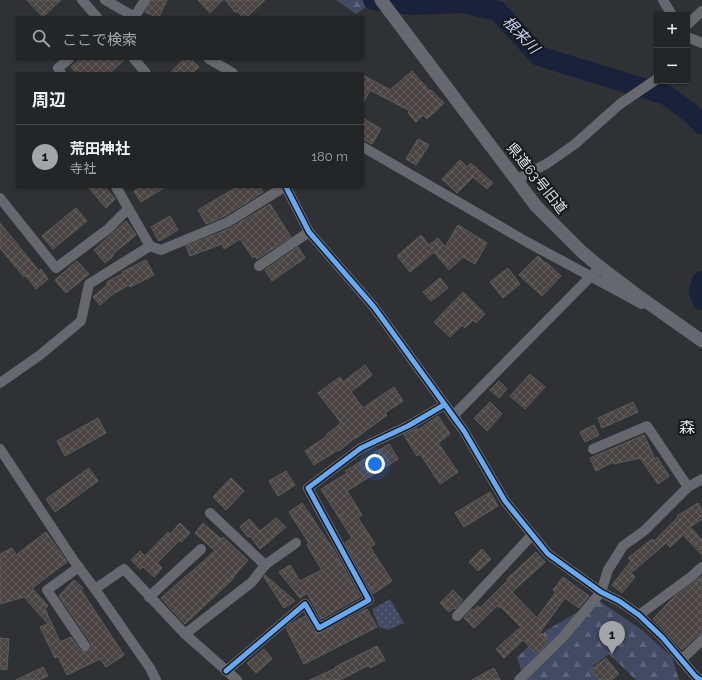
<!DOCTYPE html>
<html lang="ja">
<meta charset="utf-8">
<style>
:root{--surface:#232527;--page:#2b2d2f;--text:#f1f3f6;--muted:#a3a5a7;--line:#404244;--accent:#a4a5a8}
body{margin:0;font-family:Raleway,"Noto Sans JP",sans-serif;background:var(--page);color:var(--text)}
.controls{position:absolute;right:12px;top:12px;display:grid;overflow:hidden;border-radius:0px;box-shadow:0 1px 3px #0004}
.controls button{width:36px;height:36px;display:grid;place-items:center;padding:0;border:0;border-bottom:1px solid var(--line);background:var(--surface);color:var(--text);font:20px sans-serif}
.you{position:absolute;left:375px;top:464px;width:14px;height:14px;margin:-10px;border:3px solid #fff;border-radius:50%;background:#1a73e8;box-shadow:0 0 0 6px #1a73e833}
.badge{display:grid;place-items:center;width:26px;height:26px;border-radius:50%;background:var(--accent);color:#111;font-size:13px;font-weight:700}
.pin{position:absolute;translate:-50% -33px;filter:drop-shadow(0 1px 2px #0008)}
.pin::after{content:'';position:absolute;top:21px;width:14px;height:12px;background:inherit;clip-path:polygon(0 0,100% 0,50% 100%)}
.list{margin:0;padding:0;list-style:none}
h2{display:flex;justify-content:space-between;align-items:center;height:52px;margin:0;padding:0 16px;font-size:17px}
h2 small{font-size:13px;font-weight:400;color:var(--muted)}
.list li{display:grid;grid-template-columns:26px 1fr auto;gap:12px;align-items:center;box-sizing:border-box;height:64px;padding:0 16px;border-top:1px solid var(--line)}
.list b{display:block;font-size:15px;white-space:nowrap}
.list p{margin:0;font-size:13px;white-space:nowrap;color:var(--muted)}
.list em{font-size:13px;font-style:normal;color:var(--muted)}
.icon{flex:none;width:22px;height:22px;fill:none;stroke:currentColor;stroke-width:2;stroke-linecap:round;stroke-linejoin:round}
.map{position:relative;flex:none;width:702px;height:680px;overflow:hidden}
.search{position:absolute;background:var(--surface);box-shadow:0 1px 3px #0004;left:16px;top:16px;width:348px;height:44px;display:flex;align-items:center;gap:10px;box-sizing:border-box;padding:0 14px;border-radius:0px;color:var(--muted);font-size:15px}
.panel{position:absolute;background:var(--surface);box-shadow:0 1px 3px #0004;left:16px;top:72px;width:348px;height:116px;border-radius:0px}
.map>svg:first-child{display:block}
.forest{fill:url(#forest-firs)}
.park{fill:url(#park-dots)}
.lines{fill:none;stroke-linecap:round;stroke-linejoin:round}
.stream{stroke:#1a213b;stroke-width:3.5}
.river{stroke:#1a213b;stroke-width:20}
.building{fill:url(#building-cross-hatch);stroke:#5d5d5e}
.minor{stroke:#67686e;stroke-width:10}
.tertiary{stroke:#67686e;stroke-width:13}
.cycleway-casing{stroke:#17181a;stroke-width:8}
.cycleway{stroke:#66a8f1;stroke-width:5}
.labels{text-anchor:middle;stroke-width:4;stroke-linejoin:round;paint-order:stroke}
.street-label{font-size:14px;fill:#e3e4e7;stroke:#17181a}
.water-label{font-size:15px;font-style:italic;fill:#c7d2f6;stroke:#17181a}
.quarter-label{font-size:16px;fill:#e3e4e7;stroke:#17181a}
</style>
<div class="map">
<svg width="702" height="680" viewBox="0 0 702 680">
<defs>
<pattern id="forest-firs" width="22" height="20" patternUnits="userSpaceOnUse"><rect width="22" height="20" fill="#434a64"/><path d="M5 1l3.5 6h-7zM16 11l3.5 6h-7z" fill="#5e647a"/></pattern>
<pattern id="park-dots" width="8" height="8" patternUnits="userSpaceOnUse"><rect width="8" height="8" fill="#434a64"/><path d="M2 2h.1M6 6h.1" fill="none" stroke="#5e647a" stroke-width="1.8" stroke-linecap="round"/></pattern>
<pattern id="building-cross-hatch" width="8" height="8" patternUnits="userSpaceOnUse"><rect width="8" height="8" fill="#4a4443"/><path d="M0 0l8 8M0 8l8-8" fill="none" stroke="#645f5e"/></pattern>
</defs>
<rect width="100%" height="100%" fill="#2f3134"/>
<!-- forest -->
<g class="forest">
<polygon points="336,0 367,0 370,4 356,14"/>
<polygon points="598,600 642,630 672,657 679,680 636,680 609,654 593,666 597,680 524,680 517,657 547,630"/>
</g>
<!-- park -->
<polygon class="park" points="390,599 404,623 388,630 379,627 372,609"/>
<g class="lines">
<!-- stream -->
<polyline class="stream" points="434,0 437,3"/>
<!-- river -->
<g class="river">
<polyline points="373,0 414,5 462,3 498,11 539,56 666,95 692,114 702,125"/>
<polyline points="702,281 699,291 702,300"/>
</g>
</g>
<!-- building -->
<g class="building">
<polygon points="27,0 61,0 43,17"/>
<polygon points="151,0 167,0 159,17 156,17 145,12"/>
<polygon points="198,0 223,0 210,13"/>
<polygon points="225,0 265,0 247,17 243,17 237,11 235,12"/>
<polygon points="80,59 125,59 110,73 76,73 71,67"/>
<polygon points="184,59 191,59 199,67 192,73 170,73"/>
<polygon points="412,71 430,91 431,90 444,103 427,119 423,115 416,122 408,113 410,111 370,90 363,103 363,75 390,90"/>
<polygon points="363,118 381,129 372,144 363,139"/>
<polygon points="418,139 429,145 416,165 406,159"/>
<polygon points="460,160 467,167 471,163 493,183 487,189 473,177 457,193 442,179"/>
<polygon points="88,187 105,187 115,199 106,208"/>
<polygon points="142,187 165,187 141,202 134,191"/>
<polygon points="237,187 260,187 263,192 225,216 206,224 198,210"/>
<polygon points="270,204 291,237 257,259 255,256 253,258 240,239 224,249 222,244 190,256 186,246 231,228"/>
<polygon points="76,208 87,221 53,249 42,236"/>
<polygon points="170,216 178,230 159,241 151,227"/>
<polygon points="126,221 136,235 113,254 113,256 105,263 94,250"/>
<polygon points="0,223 39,271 41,269 48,279 36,289 26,276 24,277 0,248"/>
<polygon points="458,225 487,243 475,264 463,257 449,270 434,252 410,272 397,256 421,235 429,245 438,238 445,247"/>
<polygon points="298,247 305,258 272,281 265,270"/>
<polygon points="538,256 545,263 546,262 561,276 542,296 519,275"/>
<polygon points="146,260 154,275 130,287 129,285 113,294 100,305 93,297 107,285 107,282 123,273 122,272"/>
<polygon points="77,261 89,274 66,293 55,280"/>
<polygon points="508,268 520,284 503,298 490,282"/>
<polygon points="440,278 448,288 431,301 423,292"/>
<polygon points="463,292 485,314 476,323 473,320 465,328 462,325 450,337 434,322"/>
<polygon points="365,365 372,375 351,392 363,408 394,387 403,401 385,413 387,415 356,438 356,437 339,451 338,450 314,465 305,451 327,436 326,435 341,423 318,393 340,377 343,382"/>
<polygon points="530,374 545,387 525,409 510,396"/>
<polygon points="499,381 507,389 499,398 490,390"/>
<polygon points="490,402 502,414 487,431 474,418"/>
<polygon points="633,402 638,412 602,428 598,418"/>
<polygon points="438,416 450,434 438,443 458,472 440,484 420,454 417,456 404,435 417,428 418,430"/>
<polygon points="98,418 106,433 65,456 57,441"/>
<polygon points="594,425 599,435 585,442 580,432"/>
<polygon points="644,435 655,459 657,457 669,476 658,484 640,458 614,464 613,462 596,471 590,458"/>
<polygon points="389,444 398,459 347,491 362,515 358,518 375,544 370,547 392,581 373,594 345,543 352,538 321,489 347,473 345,471"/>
<polygon points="89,468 98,481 55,512 46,499"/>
<polygon points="286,471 295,485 278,496 269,481"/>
<polygon points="231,478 244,491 226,510 213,497"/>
<polygon points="490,492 498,506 464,527 455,513"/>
<polygon points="302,503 334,550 360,597 321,619 307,593 300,598 279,572 290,565 300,581 322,570 307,545 309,543 289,512"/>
<polygon points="698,503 702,510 702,519 690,527 702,540 702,555 683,535 670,547 666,543 631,573 635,577 622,593 612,585 631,561 628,558 652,539 654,541 678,517 677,516"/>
<polygon points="276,518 286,527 260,549 250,536 248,537 240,527 249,519 260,531"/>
<polygon points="180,523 190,533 181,542 180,540 157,563 162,568 154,577 143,567 140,569 131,560 140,551 145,556 168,532 170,534"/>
<polygon points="203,523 221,539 223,537 248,560 233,577 234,578 185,624 161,598 215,551 195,533"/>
<polygon points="46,532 67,562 32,588 48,606 45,609 60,642 71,637 80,650 85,652 91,649 91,643 59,596 74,580 83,588 81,590 124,655 106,667 100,659 67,675 58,656 55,658 40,627 48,624 24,597 0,604 0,554 12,548 16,555"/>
<polygon points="482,549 491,559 478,571 469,562"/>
<polygon points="536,552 545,562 512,592 537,618 556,592 553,590 563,577 589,596 579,608 565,598 540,632 549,641 536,654 523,640 504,658 496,649 521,627 500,606 499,608 497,606 474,628 464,618 472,609 473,610 478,606 480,608 508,580 507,579"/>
<polygon points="265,575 287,594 295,601 284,608 264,577"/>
<polygon points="702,576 702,634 698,635 682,650 668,634 653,619 674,597"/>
<polygon points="453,590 463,600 455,609 454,608 449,612 440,603"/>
<polygon points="367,609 377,627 304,664 286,628 294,622 305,616 314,632 319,634"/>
<polygon points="0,638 9,639 7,670 0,669"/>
<polygon points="377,646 385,660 370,668 369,665 340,680 310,680 336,668 335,667"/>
<polygon points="264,649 272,659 256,673 247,663"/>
<polygon points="606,658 619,674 611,680 599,680 591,670"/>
<polygon points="43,667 48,676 39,680 16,680"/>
<polygon points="494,668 500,680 472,680"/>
</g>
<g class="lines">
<!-- minor -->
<g class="minor">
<polyline points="82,0 97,17"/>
<polyline points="105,0 135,17"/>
<polyline points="663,0 672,15"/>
<polyline points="135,16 145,0"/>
<polyline points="687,25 702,11"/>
<polyline points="687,37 702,43"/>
<polyline points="134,59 146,73"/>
<polyline points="209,59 233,73"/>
<polyline points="61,73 58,68 69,59"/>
<polyline points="363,147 527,242 642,304"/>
<polyline points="516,180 548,163 575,144 620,104 657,79"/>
<polyline points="286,187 309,232 374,307 464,431 505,501 548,554 601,592 619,601 639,615 663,638 696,677 701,680"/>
<polyline points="0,198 56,268 108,229 128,209"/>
<polyline points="150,246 161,250 228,222 284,187"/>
<polyline points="259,266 309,232"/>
<polyline points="0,383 40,355 81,321 89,284 150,246 116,187"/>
<polyline points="453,416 595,272"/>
<polyline points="0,449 74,561 95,589 124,569 185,634 237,680"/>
<polyline points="593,449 647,426 688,487"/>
<polyline points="210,513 265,565"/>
<polyline points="79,567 47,590 85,646"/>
<polyline points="95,589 150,668 156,680"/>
<polyline points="149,597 201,549"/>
<polyline points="639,615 692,576 702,567"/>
<polyline points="457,616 532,535"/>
<polyline points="185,634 252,582 265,565 296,543"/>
<polyline points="681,660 702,640"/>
<polyline points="226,671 305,604 319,628 369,600 308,488 361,448 408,426 444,405"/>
<polyline points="519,680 563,637 601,592 608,570 623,546 644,531 688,487 702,479"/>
</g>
<!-- tertiary -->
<polyline class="tertiary" points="381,0 536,206 582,252 600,267 637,295 702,341"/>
<!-- cycleway casing -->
<g class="cycleway-casing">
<g id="cycleway">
<polyline points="286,187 309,232 374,307 464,431 505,501 548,554 601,592 619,601 639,615 663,638 696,677 701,680"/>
<polyline points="226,671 305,604 319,628 369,600 308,488 361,448 408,426 444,405"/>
</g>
</g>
<!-- cycleway -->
<use href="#cycleway" class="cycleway"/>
</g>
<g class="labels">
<!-- street labels -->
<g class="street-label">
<text transform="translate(537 178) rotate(51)" y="5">県道63号旧道</text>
</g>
<!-- water labels -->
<g class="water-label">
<text transform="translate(521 35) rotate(46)" y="5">根来川</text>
</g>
<!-- quarter labels -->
<g class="quarter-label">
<text x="687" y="433">森</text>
</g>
</g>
</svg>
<div class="controls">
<button>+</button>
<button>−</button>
</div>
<div class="you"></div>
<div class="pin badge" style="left:612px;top:654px">1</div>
<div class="search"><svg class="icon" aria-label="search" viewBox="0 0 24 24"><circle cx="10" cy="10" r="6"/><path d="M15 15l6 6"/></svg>ここで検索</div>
<section class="panel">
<h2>周辺<small></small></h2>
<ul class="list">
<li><span class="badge">1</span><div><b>荒田神社</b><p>寺社</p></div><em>180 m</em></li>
</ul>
</section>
</div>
